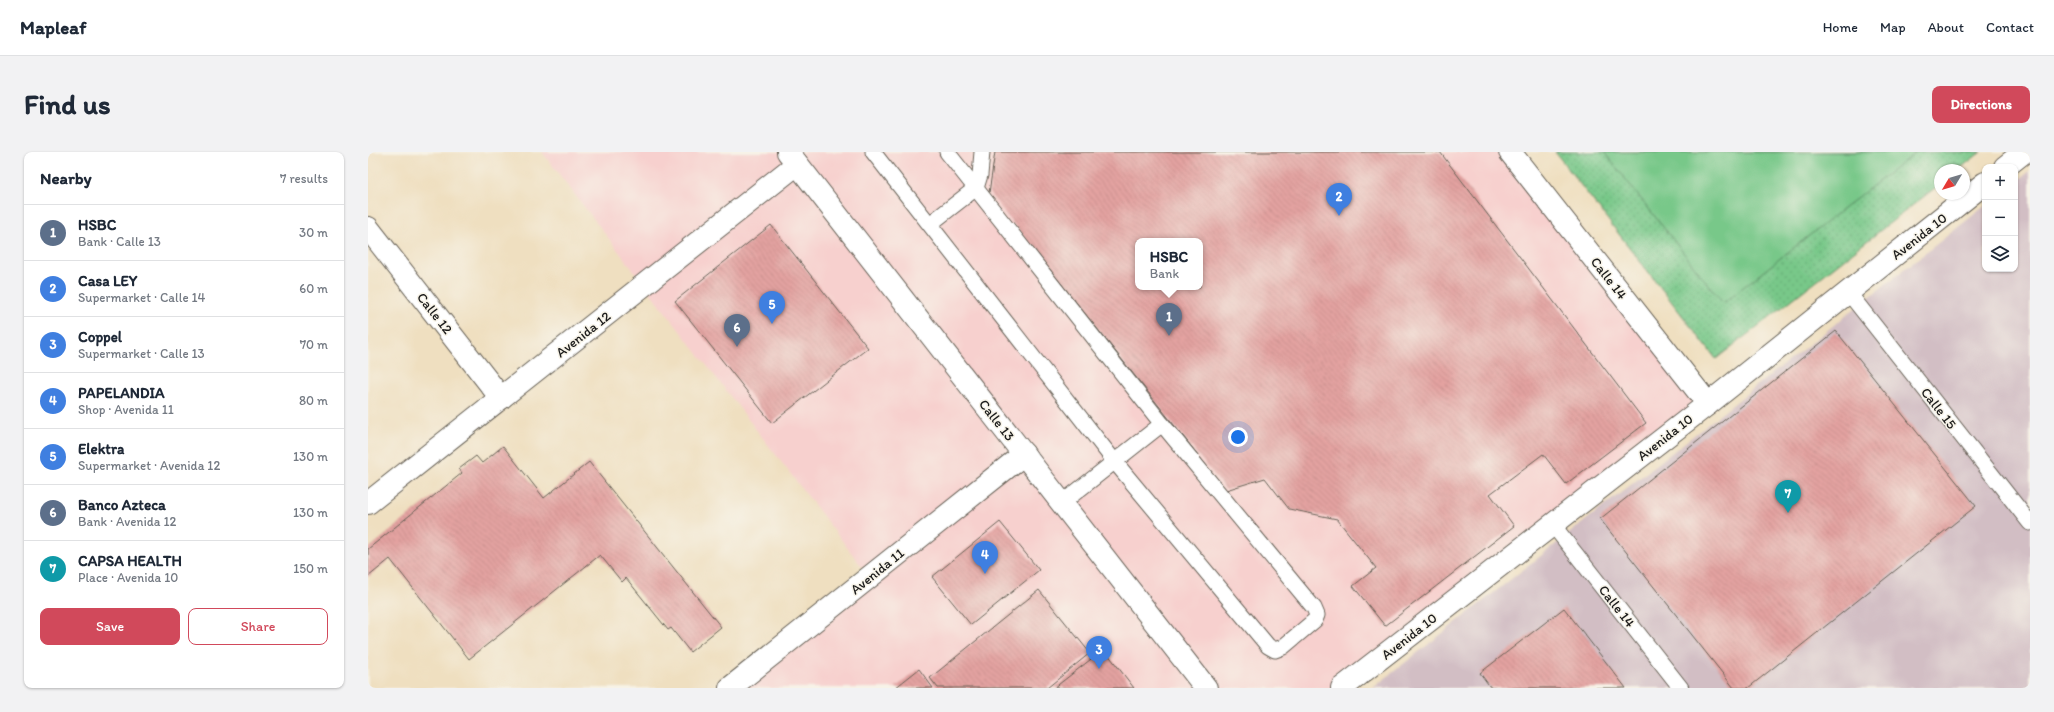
<!DOCTYPE html>
<meta charset="utf-8">
<style>
:root{--surface:#fff;--page:#f2f2f3;--text:#1f2937;--muted:#747a83;--line:#e0e1e3;--accent:#d1495b}
body{margin:0;font-family:Itim,sans-serif;background:var(--page);color:var(--text)}
.controls{position:absolute;right:12px;top:12px;display:grid;overflow:hidden;border-radius:8px;box-shadow:0 1px 3px #0004}
.controls button{width:36px;height:36px;display:grid;place-items:center;padding:0;border:0;border-bottom:1px solid var(--line);background:var(--surface);color:var(--text);font:20px sans-serif}
.compass{position:absolute;left:1566px;top:12px;width:36px;height:36px;border-radius:50%;background:var(--surface);box-shadow:0 1px 3px #0004;rotate:232deg}
.you{position:absolute;left:870px;top:285px;width:14px;height:14px;margin:-10px;border:3px solid #fff;border-radius:50%;background:#1a73e8;box-shadow:0 0 0 6px #1a73e833}
.badge{display:grid;place-items:center;width:26px;height:26px;border-radius:50%;background:var(--accent);color:#fff;font-size:13px;font-weight:700}
.pin{position:absolute;translate:-50% -33px;filter:drop-shadow(0 1px 2px #0008)}
.pin::after{content:'';position:absolute;top:21px;width:14px;height:12px;background:inherit;clip-path:polygon(0 0,100% 0,50% 100%)}
.popup{position:absolute;left:767px;top:86px;width:68px;height:52px;box-sizing:border-box;display:grid;place-content:center;border-radius:8px;background:var(--surface);filter:drop-shadow(0 1px 3px #0005);font-size:13px;white-space:nowrap;color:var(--muted)}
.popup b{font-size:15px;color:var(--text)}
.popup::after{content:'';position:absolute;left:50%;top:100%;margin-left:-8px;border:8px solid transparent;border-top-color:var(--surface)}
.list{margin:0;padding:0;list-style:none}
h2{display:flex;justify-content:space-between;align-items:center;height:52px;margin:0;padding:0 16px;font-size:17px}
h2 small{font-size:13px;font-weight:400;color:var(--muted)}
.list li{display:grid;grid-template-columns:26px 1fr auto;gap:12px;align-items:center;box-sizing:border-box;height:56px;padding:0 16px;border-top:1px solid var(--line)}
.list b{display:block;font-size:15px;white-space:nowrap}
.list p{margin:0;font-size:13px;white-space:nowrap;color:var(--muted)}
.list em{font-size:13px;font-style:normal;color:var(--muted)}
.actions{display:flex;gap:8px;padding:12px 16px}
.actions a{flex:1;padding:9px 0;border:1px solid var(--accent);border-radius:8px;text-align:center;font-size:14px;color:var(--accent)}
.actions .main{background:var(--accent);color:#fff}
.icon{flex:none;width:22px;height:22px;fill:none;stroke:currentColor;stroke-width:2;stroke-linecap:round;stroke-linejoin:round}
.map{position:relative;flex:none;width:1662px;height:536px;overflow:hidden;border-radius:8px}
header{display:flex;align-items:center;gap:24px;box-sizing:border-box;height:56px;padding:0 20px;background:var(--surface);border-bottom:1px solid var(--line)}
header strong{font-size:19px}
nav{display:flex;gap:22px;margin-inline-start:auto;font-size:14px}
.intro{display:flex;align-items:center;justify-content:space-between;box-sizing:border-box;height:96px;padding:0 24px}
h1{margin:0;font-size:28px}
.button{padding:10px 18px;border-radius:8px;background:var(--accent);color:#fff;font-size:14px;font-weight:700}
main{display:flex;gap:24px;padding:0 24px}
aside{flex:1;background:var(--surface);border-radius:8px;box-shadow:0 1px 3px #0004}
.map>svg:first-child{display:block}
.built{fill:#f7d0ce;fill-rule:evenodd}
.industrial{fill:#d2bec4}
.grass{fill:url(#grass-dots);stroke:#4a7252}
.pitch{fill:#78c889;stroke:#4a7252}
.building{fill:url(#building-back-hatch);fill-rule:evenodd}
.lines{fill:none;stroke-linecap:round;stroke-linejoin:round}
.lane-casing{stroke:#666055;stroke-width:17}
.street-casing{stroke:#666055;stroke-width:24}
.secondary-casing{stroke:#666055;stroke-width:24}
.lane{stroke:#fff;stroke-width:15}
.street{stroke:#fff;stroke-width:22}
.secondary{stroke:#fff;stroke-width:22}
.labels{text-anchor:middle;stroke-width:3;stroke-linejoin:round;paint-order:stroke}
.street-label{font-size:14px;fill:#1c1c1c;stroke:#f7f3e8}
</style>
<header>
<strong>Mapleaf</strong>
<nav><a>Home</a><a>Map</a><a>About</a><a>Contact</a></nav>
</header>
<div class="intro"><h1>Find us</h1><a class="button">Directions</a></div>
<main>
<aside>
<h2>Nearby<small>7 results</small></h2>
<ul class="list">
<li><span class="badge" style="background:#5c6f8a">1</span><div><b>HSBC</b><p>Bank · Calle 13</p></div><em>30 m</em></li>
<li><span class="badge" style="background:#3f7fe0">2</span><div><b>Casa LEY</b><p>Supermarket · Calle 14</p></div><em>60 m</em></li>
<li><span class="badge" style="background:#3f7fe0">3</span><div><b>Coppel</b><p>Supermarket · Calle 13</p></div><em>70 m</em></li>
<li><span class="badge" style="background:#3f7fe0">4</span><div><b>PAPELANDIA</b><p>Shop · Avenida 11</p></div><em>80 m</em></li>
<li><span class="badge" style="background:#3f7fe0">5</span><div><b>Elektra</b><p>Supermarket · Avenida 12</p></div><em>130 m</em></li>
<li><span class="badge" style="background:#5c6f8a">6</span><div><b>Banco Azteca</b><p>Bank · Avenida 12</p></div><em>130 m</em></li>
<li><span class="badge" style="background:#0f9aa8">7</span><div><b>CAPSA HEALTH</b><p>Place · Avenida 10</p></div><em>150 m</em></li>
</ul>
<div class="actions"><a class="main">Save</a><a>Share</a></div>
</aside>
<div class="map">
<svg width="1662" height="536" viewBox="0 0 1662 536">
<defs>
<pattern id="grass-dots" width="8" height="8" patternUnits="userSpaceOnUse"><rect width="8" height="8" fill="#78c889"/><path d="M2 2h.1M6 6h.1" fill="none" stroke="#67ab76" stroke-width="1.8" stroke-linecap="round"/></pattern>
<pattern id="building-back-hatch" width="6" height="6" patternUnits="userSpaceOnUse"><rect width="6" height="6" fill="#e3a2a0"/><path d="M-1 5l2 2M0 0l6 6M5-1l2 2" fill="none" stroke="#c28b89"/></pattern>
</defs>
<rect width="100%" height="100%" fill="#f7f3e8"/>
<filter id="ink" filterUnits="userSpaceOnUse"><feTurbulence type="fractalNoise" baseFrequency=".025" numOctaves="2"/><feDisplacementMap in="SourceGraphic" scale="8" xChannelSelector="R" yChannelSelector="G"/><feConvolveMatrix kernelMatrix="1 2 1 2 8 2 1 2 1" color-interpolation-filters="sRGB"/></filter>
<filter id="wash" filterUnits="userSpaceOnUse"><feTurbulence type="fractalNoise" baseFrequency=".012" numOctaves="4" result="noise"/><feDisplacementMap in="SourceGraphic" scale="16" xChannelSelector="R" yChannelSelector="G"/><feGaussianBlur stdDeviation="0.9" result="paint"/><feColorMatrix in="noise" values="0 0 0 0 0 0 0 0 0 0 0 0 0 0 0 0 0 1.4 0 .05"/><feComposite in="paint" operator="in"/></filter>
<g filter="url(#wash)">
<rect width="100%" height="100%" fill="#efdfc0"/>
<!-- built -->
<path class="built" d="M174 0H1142L1340 252 976 536H362L502 425ZM770 89H832V135H770Z"/>
<!-- industrial -->
<polygon class="industrial" points="1662,19 1662,536 1005,536 1617,54 1617,117 1647,117 1647,31"/>
<!-- grass -->
<polygon class="grass" points="1187,0 1613,0 1590,18 1572,18 1572,32 1348,207"/>
<!-- pitch -->
<polygon class="pitch" points="1236,0 1548,0 1355,151"/>
<g id="blocks">
<!-- building -->
<g class="building">
<path d="M627 0H1072L1278 271 1198 332 1175 302 1122 342 1146 374 1017 474 985 434 1008 416 969 367 921 357 897 326 858 338 621 41ZM770 89H832V135H770Z"/>
<polygon points="403,73 500,196 404,271 307,149"/>
<polygon points="1468,179 1608,354 1380,536 1366,536 1232,367"/>
<polygon points="135,294 176,346 221,310 353,475 322,500 303,476 300,478 258,426 254,430 232,403 101,507 22,407 0,425 0,397 94,321 91,317 108,304 114,311"/>
<polygon points="632,370 671,418 603,473 564,425"/>
<polygon points="671,438 722,501 679,536 570,536 562,526"/>
<polygon points="1196,456 1258,536 1123,536 1112,521"/>
<polygon points="736,497 766,536 686,536"/>
<polygon points="551,517 565,536 527,536"/>
</g>
</g>
</g>
<g filter="url(#ink)">
<use href="#blocks" fill-opacity="0" stroke="#666055" stroke-width="1"/>
<g class="lines">
<!-- lane casing -->
<g class="lane-casing">
<g id="lane">
<polyline points="505,0 747,310 900,494 907,498 915,495 947,468 949,463 946,456 794,272 579,0"/>
<polyline points="562,72 608,36 612,23 614,0"/>
<polyline points="1480,140 1662,371"/>
<polyline points="694,351 794,272"/>
<polyline points="1185,373 1313,536"/>
</g>
</g>
<!-- street casing -->
<g class="street-casing">
<g id="street">
<polyline points="1142,0 1340,252"/>
<polyline points="0,76 133,246"/>
<polyline points="0,351 429,12"/>
<polyline points="362,536 656,302"/>
</g>
</g>
<!-- secondary casing -->
<g class="secondary-casing">
<g id="secondary">
<polyline points="420,0 838,536"/>
<polyline points="1637,15 1656,0"/>
<polyline points="974,536 1340,252 1617,31"/>
</g>
</g>
<!-- lane -->
<use href="#lane" class="lane"/>
<!-- street -->
<use href="#street" class="street"/>
<!-- secondary -->
<use href="#secondary" class="secondary"/>
</g>
</g>
<g class="labels">
<!-- street labels -->
<g class="street-label">
<text transform="translate(1551 84) rotate(-38)" y="5">Avenida 10</text>
<text transform="translate(1241 126) rotate(52)" y="5">Calle 14</text>
<text transform="translate(67 161) rotate(52)" y="5">Calle 12</text>
<text transform="translate(215 182) rotate(-38)" y="5">Avenida 12</text>
<text transform="translate(1571 256) rotate(52)" y="5">Calle 15</text>
<text transform="translate(629 268) rotate(52)" y="5">Calle 13</text>
<text transform="translate(1297 285) rotate(-38)" y="5">Avenida 10</text>
<text transform="translate(509 419) rotate(-39)" y="5">Avenida 11</text>
<text transform="translate(1249 454) rotate(52)" y="5">Calle 14</text>
<text transform="translate(1041 484) rotate(-38)" y="5">Avenida 10</text>
</g>
</g>
</svg>
<div class="controls">
<button>+</button>
<button>−</button>
<button><svg class="icon" aria-label="layers" viewBox="0 0 24 24"><path d="M12 4l9 5-9 5-9-5zM3 14l9 5 9-5"/></svg></button>
</div>
<svg class="compass" viewBox="-18 -18 36 36"><path d="M0-13l5 13h-10z" fill="#e53935"/><path d="M0 13l5-13h-10z" fill="#747a83"/></svg>
<div class="you"></div>
<div class="pin badge" style="left:801px;top:184px;background:#5c6f8a">1</div>
<div class="popup"><b>HSBC</b>Bank</div>
<div class="pin badge" style="left:971px;top:64px;background:#3f7fe0">2</div>
<div class="pin badge" style="left:731px;top:517px;background:#3f7fe0">3</div>
<div class="pin badge" style="left:617px;top:422px;background:#3f7fe0">4</div>
<div class="pin badge" style="left:404px;top:172px;background:#3f7fe0">5</div>
<div class="pin badge" style="left:369px;top:195px;background:#5c6f8a">6</div>
<div class="pin badge" style="left:1420px;top:361px;background:#0f9aa8">7</div>
</div>
</main>
